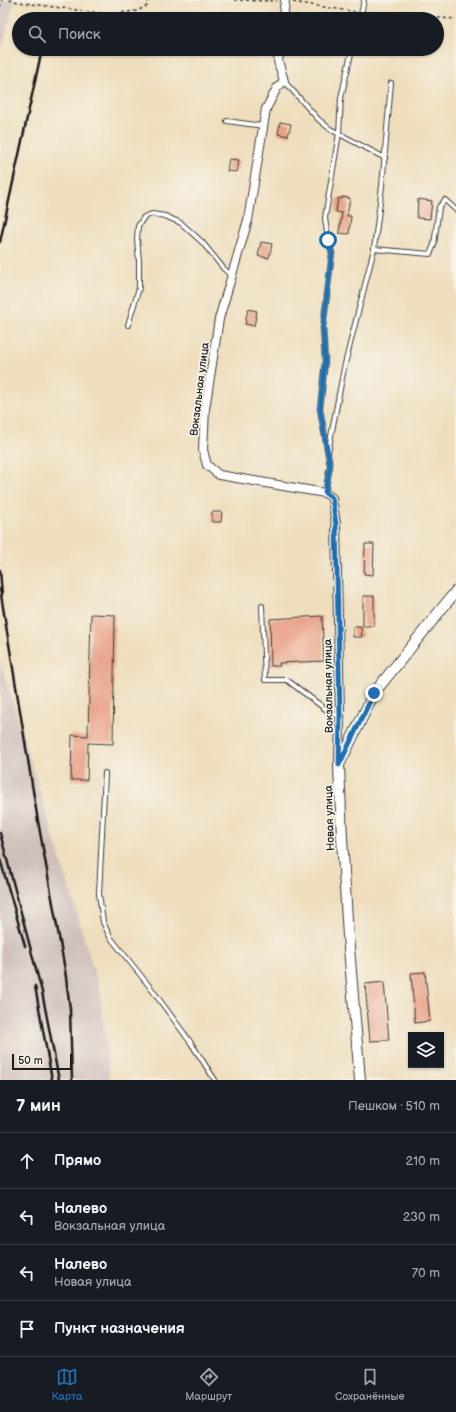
<!DOCTYPE html>
<html lang="ru">
<meta charset="utf-8">
<style>
:root{--surface:#171b24;--page:#20242c;--text:#f1f3f6;--muted:#9ea1a6;--line:#363941;--accent:#1f6fb2}
body{margin:0;font-family:"Balsamiq Sans",sans-serif;background:var(--page);color:var(--text)}
.controls{position:absolute;right:12px;bottom:12px;display:grid;overflow:hidden;border-radius:0px;box-shadow:0 1px 3px #0004}
.controls button{width:36px;height:36px;display:grid;place-items:center;padding:0;border:0;border-bottom:1px solid var(--line);background:var(--surface);color:var(--text);font:20px sans-serif}
.scale{position:absolute;left:12px;bottom:10px;width:60px;box-sizing:border-box;padding-left:4px;border:2px solid #1c1c1c;border-top:0;font-size:11px;line-height:14px;white-space:nowrap;color:#1c1c1c;-webkit-text-stroke:3px #f7f3e8;paint-order:stroke}
.stop{position:absolute;width:12px;height:12px;margin:-9px;border:3px solid #1f6fb2;border-radius:50%;background:#fff}
.stop.end{background:#1f6fb2;border-color:#fff;box-shadow:0 1px 4px #0008}
.list{margin:0;padding:0;list-style:none}
h2{display:flex;justify-content:space-between;align-items:center;height:52px;margin:0;padding:0 16px;font-size:17px}
h2 small{font-size:13px;font-weight:400;color:var(--muted)}
.list li{display:grid;grid-template-columns:26px 1fr auto;gap:12px;align-items:center;box-sizing:border-box;height:56px;padding:0 16px;border-top:1px solid var(--line)}
.list b{display:block;font-size:15px;white-space:nowrap}
.list p{margin:0;font-size:13px;white-space:nowrap;color:var(--muted)}
.list em{font-size:13px;font-style:normal;color:var(--muted)}
.icon{flex:none;width:22px;height:22px;fill:none;stroke:currentColor;stroke-width:2;stroke-linecap:round;stroke-linejoin:round}
.map{position:relative;flex:none;width:456px;height:1080px;overflow:hidden}
.search{position:absolute;background:var(--surface);box-shadow:0 1px 3px #0004;left:12px;right:12px;top:12px;height:44px;display:flex;align-items:center;gap:10px;box-sizing:border-box;padding:0 14px;border-radius:22px;color:var(--muted);font-size:15px}
.sheet{height:276px;background:var(--surface)}
nav{display:flex;justify-content:space-around;align-items:center;box-sizing:border-box;height:56px;border-top:1px solid var(--line);background:var(--surface);font-size:11px;color:var(--muted)}
nav a{display:grid;justify-items:center;gap:2px}
nav .on{color:var(--accent)}
.map>svg:first-child{display:block}
.industrial{fill:#d0c0bc}
.building{fill:#e9a086}
.lines{fill:none;stroke-linecap:round;stroke-linejoin:round}
.service-casing{stroke:#3c3934;stroke-width:6}
.minor-casing{stroke:#3c3934;stroke-width:10}
.tertiary-casing{stroke:#3c3934;stroke-width:12}
.path{stroke:#3c3934;stroke-width:1.5;stroke-dasharray:3 3;stroke-linecap:butt}
.service{stroke:#fff;stroke-width:4}
.minor{stroke:#fff;stroke-width:8}
.tertiary{stroke:#fff;stroke-width:10}
.rail{stroke:#1c1c1c;stroke-width:2.5}
.route{stroke:#1f6fb2;stroke-width:5}
.labels{text-anchor:middle;stroke-width:3.5;stroke-linejoin:round;paint-order:stroke}
.street-label{font-size:11px;fill:#1c1c1c;stroke:#f7f3e8}
</style>
<div class="map">
<svg width="456" height="1080" viewBox="0 0 456 1080">
<rect width="100%" height="100%" fill="#f7f3e8"/>
<filter id="ink" filterUnits="userSpaceOnUse"><feTurbulence type="fractalNoise" baseFrequency=".025" numOctaves="2"/><feDisplacementMap in="SourceGraphic" scale="8" xChannelSelector="R" yChannelSelector="G"/><feConvolveMatrix kernelMatrix="1 2 1 2 8 2 1 2 1" color-interpolation-filters="sRGB"/></filter>
<filter id="wash" filterUnits="userSpaceOnUse"><feTurbulence type="fractalNoise" baseFrequency=".012" numOctaves="4" result="noise"/><feDisplacementMap in="SourceGraphic" scale="16" xChannelSelector="R" yChannelSelector="G"/><feGaussianBlur stdDeviation="0.9" result="paint"/><feColorMatrix in="noise" values="0 0 0 0 0 0 0 0 0 0 0 0 0 0 0 0 0 1.4 0 .05"/><feComposite in="paint" operator="in"/></filter>
<g filter="url(#wash)">
<rect width="100%" height="100%" fill="#eedebd"/>
<!-- industrial -->
<g class="industrial">
<polygon points="0,0 15,0 0,54"/>
<polygon points="0,660 100,990 110,1080 0,1080"/>
</g>
<g id="blocks">
<!-- building -->
<g class="building">
<polygon points="280,122 291,124 288,136 278,134"/>
<polygon points="229,159 239,160 237,172 227,171"/>
<polygon points="342,197 350,198 347,216 351,216 349,234 339,233 342,213 336,212 338,198 342,199"/>
<polygon points="418,199 432,201 430,219 417,218"/>
<polygon points="261,242 272,244 269,258 258,256"/>
<polygon points="248,309 257,311 254,326 245,324"/>
<polygon points="212,512 222,512 221,522 212,522"/>
<polygon points="365,544 374,544 373,575 364,574"/>
<rect x="363" y="596" width="11" height="30"/>
<polygon points="91,614 115,615 113,744 88,743 87,780 71,780 72,735 88,736"/>
<polygon points="322,616 324,661 279,663 280,666 271,666 270,619"/>
<polygon points="353,627 361,627 362,637 353,637"/>
<polygon points="425,972 430,1021 415,1023 411,973"/>
<polygon points="384,982 389,1040 370,1041 365,984"/>
</g>
</g>
</g>
<g filter="url(#ink)">
<use href="#blocks" fill-opacity="0" stroke="#3c3934" stroke-width="1"/>
<g class="lines">
<!-- service casing -->
<g class="service-casing">
<g id="service">
<polyline points="360,19 364,0"/>
<polyline points="268,49 280,51"/>
<polyline points="284,81 318,119 330,129 385,158"/>
<polyline points="227,121 263,126"/>
<polyline points="374,249 430,254 434,245 439,207 445,200 456,210"/>
<polyline points="128,325 139,288 139,261 137,239 138,226 144,217 152,214 165,216 181,223 202,242 224,269 232,276"/>
<polyline points="328,452 344,368 374,249 382,186 391,83"/>
<polyline points="325,493 330,466 320,409 325,361 323,328 332,253 328,240 325,218 339,133 341,98 352,49"/>
<polyline points="262,606 265,680 287,680 332,714 340,715"/>
<polyline points="105,773 99,894 103,922 110,937 150,987 191,1043 215,1080"/>
</g>
</g>
<!-- minor casing -->
<g class="minor-casing">
<g id="minor">
<polyline points="283,19 285,0"/>
<polyline points="280,49 278,61 284,81 277,88 266,109 248,220 219,319 205,409 203,450 207,465 219,475 325,493 332,498 336,524 340,715 339,763"/>
</g>
</g>
<!-- tertiary casing -->
<g class="tertiary-casing">
<polyline id="tertiary" points="360,1080 348,936 342,838 339,765 374,693 456,591"/>
</g>
<!-- path -->
<g class="path">
<polyline points="9,0 24,3 107,14 137,11 147,6 148,0"/>
<polyline points="234,0 277,1"/>
<polyline points="293,2 356,12"/>
<polyline points="0,7 2,0"/>
<polyline points="366,13 456,19"/>
</g>
<!-- service -->
<use href="#service" class="service"/>
<!-- minor -->
<use href="#minor" class="minor"/>
<!-- tertiary -->
<use href="#tertiary" class="tertiary"/>
<!-- rail -->
<g class="rail">
<polyline points="0,242 42,49"/>
<polyline points="0,570 2,595"/>
<polyline points="0,589 38,821 65,970 70,1009 72,1080"/>
<polyline points="0,833 42,992 59,1080"/>
<polyline points="0,859 25,946"/>
<polyline points="35,986 52,1080"/>
</g>
</g>
</g>
<g class="lines" filter="url(#ink)">
<!-- route -->
<polyline class="route" points="328,240 332,253 323,328 325,361 320,409 330,466 325,493 332,498 336,524 340,715 339,765 374,693"/>
</g>
<g class="labels">
<!-- street labels -->
<g class="street-label">
<text transform="translate(199 389) rotate(-83)" y="4">Вокзальная улица</text>
<text transform="translate(328 686) rotate(-91)" y="4">Вокзальная улица</text>
<text transform="translate(329 818) rotate(-92)" y="4">Новая улица</text>
</g>
</g>
</svg>
<div class="controls">
<button><svg class="icon" aria-label="layers" viewBox="0 0 24 24"><path d="M12 4l9 5-9 5-9-5zM3 14l9 5 9-5"/></svg></button>
</div>
<div class="scale">50 m</div>
<div class="stop" style="left:328px;top:240px"></div>
<div class="stop end" style="left:374px;top:693px"></div>
<div class="search"><svg class="icon" aria-label="search" viewBox="0 0 24 24"><circle cx="10" cy="10" r="6"/><path d="M15 15l6 6"/></svg>Поиск</div>
</div>
<section class="sheet">
<h2>7 мин<small>Пешком · 510 m</small></h2>
<ul class="list">
<li><svg class="icon" aria-label="ahead" viewBox="0 0 24 24"><path d="M12 20V5M6 11l6-6 6 6"/></svg><div><b>Прямо</b></div><em>210 m</em></li>
<li><svg class="icon" aria-label="left" viewBox="0 0 24 24"><path d="M17 20v-9H6M10 6l-5 5 5 5"/></svg><div><b>Налево</b><p>Вокзальная улица</p></div><em>230 m</em></li>
<li><svg class="icon" aria-label="left" viewBox="0 0 24 24"><path d="M17 20v-9H6M10 6l-5 5 5 5"/></svg><div><b>Налево</b><p>Новая улица</p></div><em>70 m</em></li>
<li><svg class="icon" aria-label="arrive" viewBox="0 0 24 24"><path d="M6 21V4h12l-3 4 3 4H6"/></svg><div><b>Пункт назначения</b></div></li>
</ul>
</section>
<nav>
<a class="on"><svg class="icon" aria-label="map" viewBox="0 0 24 24"><path d="M3 6l6-2 6 2 6-2v14l-6 2-6-2-6 2zM9 4v14M15 6v14"/></svg>Карта</a>
<a><svg class="icon" aria-label="directions" viewBox="0 0 24 24"><path d="M12 3l9 9-9 9-9-9zM9 14v-3h6M13 9l2 2-2 2"/></svg>Маршрут</a>
<a><svg class="icon" aria-label="saved" viewBox="0 0 24 24"><path d="M7 4h10v16l-5-4-5 4z"/></svg>Сохранённые</a>
</nav>
